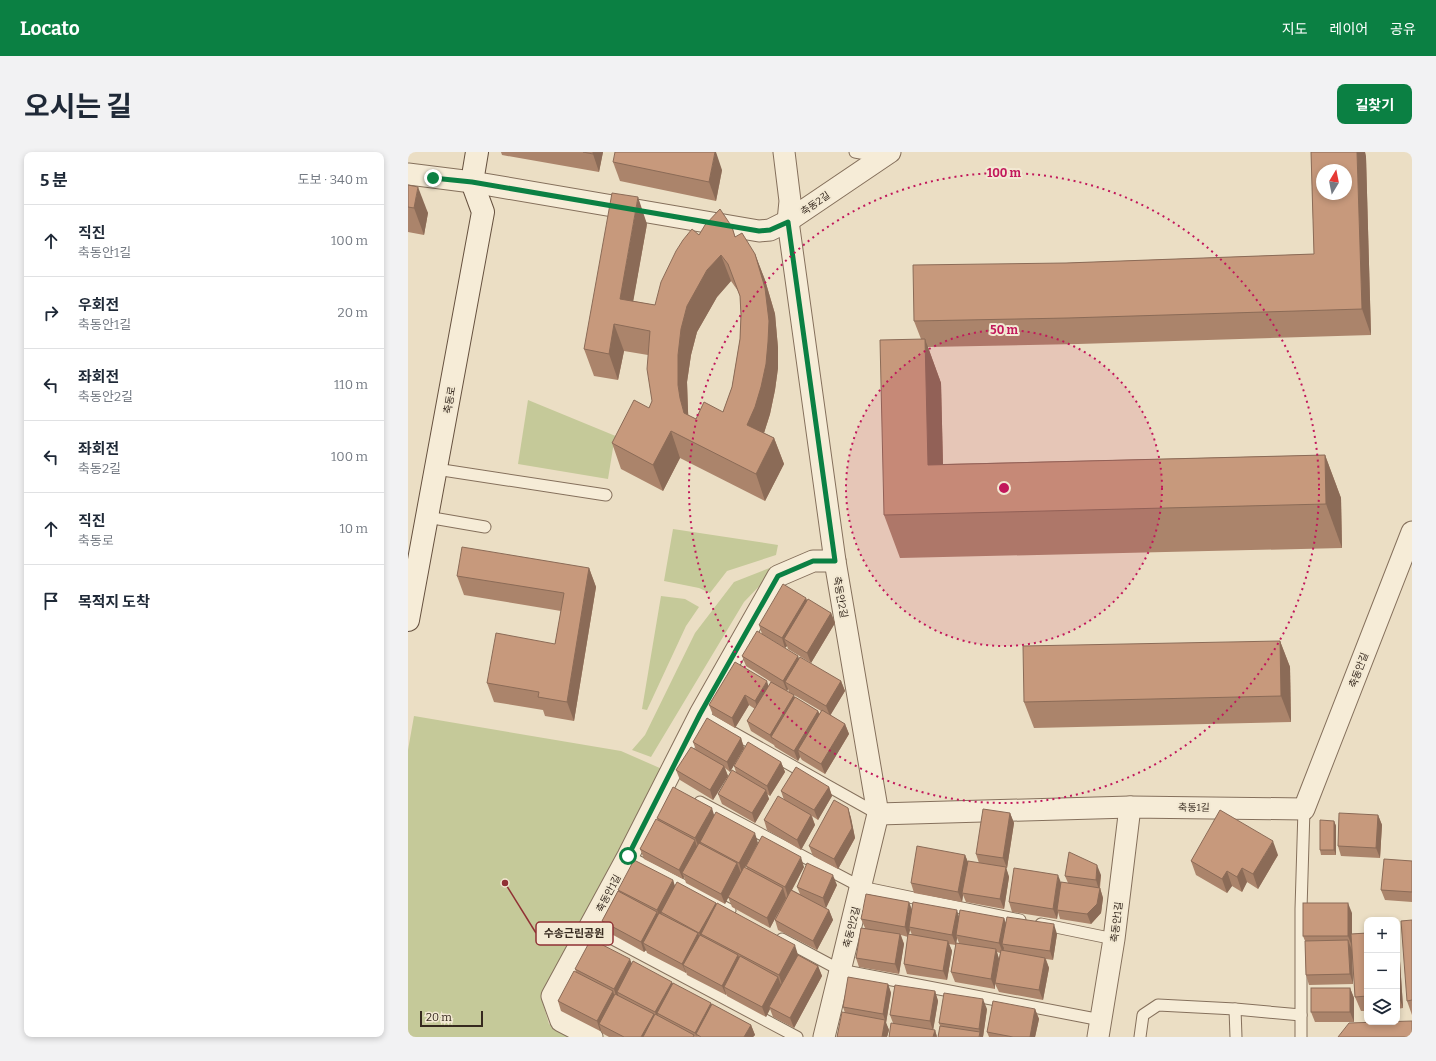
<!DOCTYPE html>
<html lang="ko">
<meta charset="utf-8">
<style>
:root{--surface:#fff;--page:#f2f2f3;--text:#1f2937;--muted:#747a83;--line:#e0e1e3;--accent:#0b8043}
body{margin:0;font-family:Bitter,"Noto Sans KR",serif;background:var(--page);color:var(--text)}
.controls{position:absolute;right:12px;bottom:12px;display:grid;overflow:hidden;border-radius:8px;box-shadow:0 2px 6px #0003}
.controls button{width:36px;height:36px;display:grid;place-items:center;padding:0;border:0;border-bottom:1px solid var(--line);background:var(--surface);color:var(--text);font:20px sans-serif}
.compass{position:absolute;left:908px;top:12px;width:36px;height:36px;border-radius:50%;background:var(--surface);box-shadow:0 2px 6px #0003;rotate:10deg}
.scale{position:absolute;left:12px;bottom:10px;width:63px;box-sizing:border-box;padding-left:4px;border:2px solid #36291f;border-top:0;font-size:11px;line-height:14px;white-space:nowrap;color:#36291f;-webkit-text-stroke:3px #f3e9d3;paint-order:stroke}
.stop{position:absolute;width:12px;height:12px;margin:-9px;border:3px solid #0b8043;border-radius:50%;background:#fff}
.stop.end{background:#0b8043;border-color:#fff;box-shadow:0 1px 4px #0008}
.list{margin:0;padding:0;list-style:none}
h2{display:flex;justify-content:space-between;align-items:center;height:52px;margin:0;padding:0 16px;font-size:17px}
h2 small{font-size:13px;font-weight:400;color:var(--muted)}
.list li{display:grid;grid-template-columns:26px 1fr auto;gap:12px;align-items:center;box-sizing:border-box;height:72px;padding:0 16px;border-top:1px solid var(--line)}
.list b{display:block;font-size:15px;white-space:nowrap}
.list p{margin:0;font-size:13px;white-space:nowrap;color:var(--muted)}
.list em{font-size:13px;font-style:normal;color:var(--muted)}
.icon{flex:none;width:22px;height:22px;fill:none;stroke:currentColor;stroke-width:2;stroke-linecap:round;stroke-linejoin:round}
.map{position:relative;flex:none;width:1004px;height:885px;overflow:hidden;border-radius:8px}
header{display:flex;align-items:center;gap:24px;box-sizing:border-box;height:56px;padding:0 20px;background:var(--accent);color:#fff}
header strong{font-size:19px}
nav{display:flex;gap:22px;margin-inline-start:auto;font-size:14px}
.intro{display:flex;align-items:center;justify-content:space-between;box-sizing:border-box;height:96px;padding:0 24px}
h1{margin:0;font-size:28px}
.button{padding:10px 18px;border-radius:8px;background:var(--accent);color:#fff;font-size:14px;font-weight:700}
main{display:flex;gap:24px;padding:0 24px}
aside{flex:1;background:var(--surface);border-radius:8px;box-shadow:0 2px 6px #0003}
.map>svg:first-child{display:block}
.green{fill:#c5c999}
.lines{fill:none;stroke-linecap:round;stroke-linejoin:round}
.lane-casing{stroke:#85705c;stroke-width:13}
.street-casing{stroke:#85705c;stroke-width:23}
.secondary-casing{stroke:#66513f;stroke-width:24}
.lane{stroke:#f6ecd7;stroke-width:11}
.street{stroke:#f6ecd7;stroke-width:21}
.secondary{stroke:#f6ecd7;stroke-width:22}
.wall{fill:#ab846b;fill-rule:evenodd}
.shaded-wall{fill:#8b6b57}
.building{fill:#c7997c;stroke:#8b6b57;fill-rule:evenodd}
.route{stroke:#0b8043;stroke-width:5}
.ring{fill:none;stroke:#c2185b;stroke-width:2;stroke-dasharray:2 4}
.labels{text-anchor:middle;stroke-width:4;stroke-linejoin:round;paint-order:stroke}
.street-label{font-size:10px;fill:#36291f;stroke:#f3e9d3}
.centre{fill:#c2185b;stroke:#f3e9d3;stroke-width:2}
.ring-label{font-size:12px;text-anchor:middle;font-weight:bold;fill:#c2185b;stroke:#f3e9d3;stroke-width:4;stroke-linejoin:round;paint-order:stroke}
.leader{fill:none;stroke:#903034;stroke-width:1.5}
.callout-dot{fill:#903034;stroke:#f3e9d3;stroke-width:1.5}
.callout{fill:#f3e9d3;stroke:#903034;stroke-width:1.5}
.callout-label{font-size:11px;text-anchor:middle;font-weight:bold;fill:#36291f}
</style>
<header>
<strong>Locato</strong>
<nav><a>지도</a><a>레이어</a><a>공유</a></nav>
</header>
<div class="intro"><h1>오시는 길</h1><a class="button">길찾기</a></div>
<main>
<aside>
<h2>5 분<small>도보 · 340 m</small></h2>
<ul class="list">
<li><svg class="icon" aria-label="ahead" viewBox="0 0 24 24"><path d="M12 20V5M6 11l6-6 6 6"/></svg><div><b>직진</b><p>축동안1길</p></div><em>100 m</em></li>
<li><svg class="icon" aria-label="right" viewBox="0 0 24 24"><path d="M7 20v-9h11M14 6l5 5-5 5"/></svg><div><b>우회전</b><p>축동안1길</p></div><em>20 m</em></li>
<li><svg class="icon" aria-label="left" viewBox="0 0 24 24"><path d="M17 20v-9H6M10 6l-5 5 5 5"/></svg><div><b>좌회전</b><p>축동안2길</p></div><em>110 m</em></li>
<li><svg class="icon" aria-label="left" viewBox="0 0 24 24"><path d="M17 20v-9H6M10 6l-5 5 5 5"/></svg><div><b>좌회전</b><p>축동2길</p></div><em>100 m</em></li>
<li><svg class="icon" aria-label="ahead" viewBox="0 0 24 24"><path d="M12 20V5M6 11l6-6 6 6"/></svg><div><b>직진</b><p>축동로</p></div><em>10 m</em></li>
<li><svg class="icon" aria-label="arrive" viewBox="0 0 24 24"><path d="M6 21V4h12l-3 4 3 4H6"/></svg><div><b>목적지 도착</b></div></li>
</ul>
</aside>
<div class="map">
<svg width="1004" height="885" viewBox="0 0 1004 885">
<rect width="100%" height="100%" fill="#ebdec4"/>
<!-- green -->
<g class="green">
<polygon points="120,248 210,285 205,296 200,327 110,312"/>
<polygon points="265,377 370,393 368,403 319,419 302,441 291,436 256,429"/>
<polygon points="364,415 364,421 336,450 243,605 224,598 237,583 287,481 326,430"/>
<polygon points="253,444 277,447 291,455 278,474 239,558 234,557"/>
<polygon points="6,564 213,599 254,617 133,845 141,872 165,885 0,885 0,598"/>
</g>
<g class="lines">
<!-- lane casing -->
<g class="lane-casing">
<g id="lane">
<polyline points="447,0 458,2 468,0"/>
<polyline points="28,317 198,343"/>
<polyline points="19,365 77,375"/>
<polyline points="292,562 470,662"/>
<polyline points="292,650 453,735 612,768"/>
<polyline points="220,704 322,758"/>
<polyline points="633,772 706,787"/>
<polyline points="182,775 389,885"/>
<polyline points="374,787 432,818 693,868"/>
<polyline points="827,857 828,885"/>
<polyline points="732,885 735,863 750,853 827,857 893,863"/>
<polyline points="893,885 893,757 896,657"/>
</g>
</g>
<!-- street casing -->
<g class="street-casing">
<g id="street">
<polyline points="376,0 382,49 380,69 427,409 470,662 416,885"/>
<polyline points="0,22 64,30 351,79 362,78 380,69 482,0"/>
<polyline points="470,662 722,655 896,657 1004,380"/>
<polyline points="184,885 153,869 144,844 220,704 292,562 370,424 405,409 427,409"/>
<polyline points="690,885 706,787 722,655"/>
</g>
</g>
<!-- secondary casing -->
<g class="secondary-casing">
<polyline id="secondary" points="0,468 75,60 64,30 69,0"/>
</g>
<!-- lane -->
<use href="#lane" class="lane"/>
<!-- street -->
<use href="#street" class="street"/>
<!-- secondary -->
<use href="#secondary" class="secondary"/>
</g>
<!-- wall -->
<g class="wall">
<polygon points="93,0 195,0 191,20 94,3"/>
<polygon points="903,0 957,0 958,5 963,183 670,192 520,195 533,231 535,312 917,303 933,346 934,396 492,406 476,363 513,187 506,169 658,111 906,102"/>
<polygon points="205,10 314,18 308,49 212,29"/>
<polygon points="0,33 20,61 16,83 0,80"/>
<path d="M239 72 225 149 247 153 291 83 324 75 327 84 347 102 357 128 367 162 370 196V216L367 238 362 262 356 281 366 286 376 312 357 349 272 306 255 339 213 317 204 291 241 256 244 249 240 203 216 199 210 228 186 224 176 197ZM323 129 330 139 332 144 333 163 332 187 324 235 315 260 288 267 280 263V259L279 230 283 203 289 180 309 145Z"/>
<polygon points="181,416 188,435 166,569 137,564 135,558 86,550 79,531 147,492 153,459 56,443 49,424"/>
<polygon points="398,446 399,449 423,461 427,471 403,511 380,497 379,494 377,496 354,482 351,473"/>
<polygon points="872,489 882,515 883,570 626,576 616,550"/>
<path d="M334 504H390L391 507 433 529 437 539 422 563 437 572 441 582 417 622 394 608 392 605 390 609 367 595 366 593 343 579 339 569 347 557 341 553 327 576 305 563 301 553 361 534 363 530 338 514ZM380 537 381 540 413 559 412 562 410 559 387 546 379 539Z"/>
<polygon points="333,586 336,596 322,620 317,616 320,624 305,648 272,628 268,618 288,598 285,590"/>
<polygon points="373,610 377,620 362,644 359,642 361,647 347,671 314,652 310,642 328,620 326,614"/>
<polygon points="421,635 424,644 410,668 404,664 407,673 393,698 359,678 356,668 376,648 373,639"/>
<polygon points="440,656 443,666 447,686 430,717 405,704 401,694"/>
<polygon points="602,661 606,671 599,716 598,716 601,725 596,757 558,750 555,743 554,750 506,741 503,731 557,703 560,710 571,711 568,702"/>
<polygon points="970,663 974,673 972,706 933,704 930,694"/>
<polygon points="306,664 350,691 337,716 339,717 338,714 396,715 384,738 392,742 389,735 429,733 418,756 412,753 421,758 425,768 409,798 370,778 367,768 372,757 362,776 324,755 320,745 317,752 278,731 276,725 275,727 236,707 232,697 250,668 249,666"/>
<polygon points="926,669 928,674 928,703 913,703 912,698"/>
<polygon points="870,703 850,737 839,730 834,740 824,734 819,741 788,723 783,709"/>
<polygon points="1004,709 1004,750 977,748 973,738"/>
<polygon points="693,723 692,736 695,746 693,761 683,772 652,767 650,760 649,767 604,760 601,750 653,730 660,731 657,724"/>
<polygon points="265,728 267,734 308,751 308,753 390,803 410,814 414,824 386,876 365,865 362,857 358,865 319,844 318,842 318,843 279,823 278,820 278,821 239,801 238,798 236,800 198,779 194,769 210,739 210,738"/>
<path d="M504 757 551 765 596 766 598 771 649 782 645 808 638 807 641 816 635 848 591 840 587 832V837L547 830 543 820 548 793 541 792 544 799 539 828 499 822 496 812 500 785 493 783 496 792 491 822 451 815 448 806 457 776 453 767ZM502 778 504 783 501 782ZM549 786 551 791H548ZM589 800 592 801 591 807Z"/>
<polygon points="944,761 944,782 959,781 959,859 953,859 947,845 944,798 945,832 901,833 898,823 897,789 895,784"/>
<polygon points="1004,768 1004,863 999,849"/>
<polygon points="989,788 991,794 995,856 989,857"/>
<polygon points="224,811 303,851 304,853 343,873 347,883 345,885 201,885 194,881 193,878 192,879 153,859 150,849 168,820 167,817"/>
<polygon points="480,832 483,841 478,871 481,878 479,885 429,885 437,861 435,855"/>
<polygon points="942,836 946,846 946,870 907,870 903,860"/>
<polygon points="527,839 530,849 525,878 527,878 529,885 481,885 485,871 482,863"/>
<polygon points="579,857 575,885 532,874 531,871"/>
<polygon points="627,857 631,867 627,885 581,885 579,880"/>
</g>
<!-- shaded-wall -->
<g class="shaded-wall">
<polygon points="185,0 195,0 191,20 185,2"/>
<polygon points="307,0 308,0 314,18 308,49 301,30"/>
<polygon points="949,0 957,0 958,5 963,183 954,157"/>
<polygon points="10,35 20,61 16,83 6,56"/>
<polygon points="230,45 239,72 221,173 212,147"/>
<polygon points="347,102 357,128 367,162 370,196 370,216 367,238 362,262 356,281 339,273"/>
<polygon points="313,103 323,129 309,145 289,180 283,203 279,230 280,259 281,272 276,261 272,246 270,233 270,203 273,177 279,154 299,118"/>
<polygon points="206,172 216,199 210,228 201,202"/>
<polygon points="517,187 533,231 536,356 520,313"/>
<polygon points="263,279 272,306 255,339 245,313"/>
<polygon points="366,286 376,312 357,349 348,322"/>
<polygon points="917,303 933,346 934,396 918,352"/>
<polygon points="181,416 188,435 166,569 159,550"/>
<polygon points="398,446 402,456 376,487 379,494 377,496 374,486"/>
<polygon points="423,461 427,471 403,511 399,501"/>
<polygon points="872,489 882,515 883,570 873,544"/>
<polygon points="390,504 393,514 377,530 380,537 379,539 375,529"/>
<polygon points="359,529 362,539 351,559 347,549"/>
<polygon points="433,529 437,539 422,564 418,554"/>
<polygon points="337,543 341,553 327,576 324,566"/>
<polygon points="386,543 390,553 363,585 366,593 362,583"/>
<polygon points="410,559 414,569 390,598 392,605 390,609 386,599"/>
<polygon points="437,572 441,582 417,622 413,612"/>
<polygon points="333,586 336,596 322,620 319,610"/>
<polygon points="373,610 377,620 362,644 359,634"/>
<polygon points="316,614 320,624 305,648 302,638"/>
<polygon points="421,635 424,644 410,668 406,658"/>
<polygon points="358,638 361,647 347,671 344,661"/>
<polygon points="304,656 307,666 292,690 293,693 291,696 287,686"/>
<polygon points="440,656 443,666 447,686 430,717 426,707"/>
<polygon points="602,661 606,671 599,716 595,706"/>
<polygon points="403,663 407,673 393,698 389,688"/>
<polygon points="970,663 974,673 972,706 968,696"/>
<polygon points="926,669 928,674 928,703 926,698"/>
<polygon points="347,681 350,691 334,721 331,711"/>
<polygon points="287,688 290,698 274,721 276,725 275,727 271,718"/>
<polygon points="865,689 870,703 850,737 845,722"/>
<polygon points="557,703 561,713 554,741 555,743 554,750 550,740"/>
<polygon points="393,705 396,715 380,745 377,735"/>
<polygon points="329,711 333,721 317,752 313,742"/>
<polygon points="689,713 693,723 691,738 688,728"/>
<polygon points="598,715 601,725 596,757 592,747"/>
<polygon points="834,716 839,730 834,740 829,725"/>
<polygon points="819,719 824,734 819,741 814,727"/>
<polygon points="425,723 429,733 418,756 415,746"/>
<polygon points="650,723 654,733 649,758 650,760 649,767 645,757"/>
<polygon points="265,728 268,738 253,760 254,764 252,768 249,758"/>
<polygon points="375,736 378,746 362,776 359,766"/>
<polygon points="692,736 695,746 693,761 683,772 679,762"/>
<polygon points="501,750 505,760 501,775 502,778 500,785 497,775"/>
<polygon points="308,751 311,761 293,782 296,789 295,791 291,781"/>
<polygon points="940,751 944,761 944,794 940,784"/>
<polygon points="421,758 425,768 409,798 405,789"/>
<polygon points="549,758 552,768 548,783 549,786 548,793 544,783"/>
<polygon points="249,760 253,770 235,791 238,798 236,800 233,790"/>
<polygon points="596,766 599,776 594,792 596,796 595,801 591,791"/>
<polygon points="646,772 649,782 645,808 642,799"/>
<polygon points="290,781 294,791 275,813 278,820 278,821 274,812"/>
<polygon points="492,782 496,792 491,822 487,812"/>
<polygon points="940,788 944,798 945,832 942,822"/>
<polygon points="989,788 991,794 995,856 990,842 989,832"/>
<polygon points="540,789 544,799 539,828 535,819"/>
<polygon points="387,793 390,803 374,833 371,823"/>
<polygon points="588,797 591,807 587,831 587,837 583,827"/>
<polygon points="330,803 334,813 316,835 318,842 318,843 314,834"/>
<polygon points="637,806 641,816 635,848 631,838"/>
<polygon points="222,807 226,817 209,840 211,845 209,847 206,837"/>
<polygon points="410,814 414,824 386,876 382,866"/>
<polygon points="370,825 374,835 361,855 362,857 358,865 354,855"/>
<polygon points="264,830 267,840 249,861 252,869 251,870 247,860"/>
<polygon points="480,832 483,841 478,871 475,862"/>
<polygon points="942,836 946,846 946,870 942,860"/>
<polygon points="205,839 208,849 191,872 193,878 192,879 189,869"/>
<polygon points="527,839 530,849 525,879 522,869"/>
<polygon points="575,847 579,857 575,885 571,885 572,881 571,877"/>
<polygon points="303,851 307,861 288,882 289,885 287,881"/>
<polygon points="627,857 631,867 627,885 622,885"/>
<polygon points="246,862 249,872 242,885 233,885"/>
<polygon points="477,868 481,878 479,885 474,885"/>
<polygon points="343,873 347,883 345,885 336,885"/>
<polygon points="527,878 529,885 525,885"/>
</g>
<!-- building -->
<g class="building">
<polygon points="175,0 185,0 185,2"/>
<polygon points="207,0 307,0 301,30 205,10"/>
<path d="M903 0H949L954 157 660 166 506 169 505 113 658 111 906 102ZM914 18H938V42H914Z"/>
<polygon points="0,33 10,35 6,56 0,55"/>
<path d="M204 41 230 45 212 147 247 153 253 130 268 99 275 88 284 77 291 83 297 73 312 57 324 75 327 85 334 81 347 102 357 136 361 169 360 190 358 212 353 235 347 255 339 273 366 286 348 322 263 279 245 313 204 291 226 248 241 256 244 249 239 217 242 179 206 172 201 202 176 197ZM313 103 320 112 332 144 333 163 332 187 324 235 315 260 296 250 288 267 276 261 272 246 270 233V203L273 177 279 154 299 118Z"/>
<polygon points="517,187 520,313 917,303 918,352 476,363 472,188"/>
<polygon points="54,395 181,416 159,550 130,545 131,540 79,531 88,481 147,492 156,441 49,424"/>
<polygon points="375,432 398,446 374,486 351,473"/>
<polygon points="400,447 423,461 399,501 376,487"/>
<polygon points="349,479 390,504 375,529 334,504"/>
<polygon points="872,489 873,544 616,550 615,494"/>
<polygon points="392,505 433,529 418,554 377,530"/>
<polygon points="327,510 359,529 347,549 337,543 324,566 301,553"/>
<polygon points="363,530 386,543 362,583 339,569"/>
<polygon points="387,545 410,559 386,599 363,585"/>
<polygon points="414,558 437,572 413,612 390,598"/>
<polygon points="299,566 333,586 319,610 285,590"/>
<polygon points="340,590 373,610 359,634 326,614"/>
<polygon points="283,595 316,614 302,638 268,618"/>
<polygon points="388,615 421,635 406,658 373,639"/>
<polygon points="324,618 358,638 344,661 310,642"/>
<polygon points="265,635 304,656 287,686 249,666"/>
<polygon points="370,644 403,663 389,688 356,668"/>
<polygon points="426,648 440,656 444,676 426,707 401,694"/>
<polygon points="575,657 602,661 595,706 568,702"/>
<polygon points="812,658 865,689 845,722 834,716 829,725 819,719 814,727 783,709"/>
<polygon points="308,660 347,681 331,711 292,690"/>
<polygon points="931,661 970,663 968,696 930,694"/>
<polygon points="248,667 287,688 271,718 232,697"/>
<polygon points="912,668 926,669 926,698 912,698"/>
<polygon points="354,684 393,705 377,735 338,714"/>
<polygon points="291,691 329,711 313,742 274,721"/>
<polygon points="509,694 557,703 550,740 503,731"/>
<polygon points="661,700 689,713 688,728 657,724"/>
<polygon points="976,707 1004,709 1004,740 973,738"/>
<polygon points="226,708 265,728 249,758 210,738"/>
<polygon points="560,709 598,715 592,747 554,741"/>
<polygon points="399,711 425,723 415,746 389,735"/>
<polygon points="336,715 375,736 359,766 320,745"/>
<polygon points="606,716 650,723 645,757 601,750"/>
<polygon points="269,730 308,751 291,781 253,760"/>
<polygon points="653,730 692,736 689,752 679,762 649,758"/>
<polygon points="383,738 421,758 405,789 367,768"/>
<polygon points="210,739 249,760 233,790 194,769"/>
<polygon points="458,742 501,750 497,775 453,767"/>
<polygon points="505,750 549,758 544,783 501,775"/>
<polygon points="309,751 387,793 371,823 293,782"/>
<rect x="895" y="751" width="45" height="33"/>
<polygon points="552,758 596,766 591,791 548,783"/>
<polygon points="251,761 290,781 274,812 235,791"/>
<polygon points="599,765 646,772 642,799 594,792"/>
<polygon points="1004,768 1004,848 999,849 993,769"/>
<polygon points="453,776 492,782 487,812 448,806"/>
<polygon points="959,781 959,844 947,845 943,782"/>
<polygon points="500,782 540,789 535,819 496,812"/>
<polygon points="292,783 330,803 314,834 275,813"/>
<polygon points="183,787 222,807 206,837 167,817"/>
<polygon points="940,788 942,822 898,823 897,789"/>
<polygon points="548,791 588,797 583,827 543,820"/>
<polygon points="593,798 637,806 631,838 587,831"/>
<polygon points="390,803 410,814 382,866 361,855"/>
<polygon points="332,804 370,825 354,855 316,835"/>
<polygon points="225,809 264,830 247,860 209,840"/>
<polygon points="166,819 205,839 189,869 150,849"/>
<polygon points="440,825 480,832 475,862 435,855"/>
<polygon points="265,831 303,851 287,881 249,861"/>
<polygon points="487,833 527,839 522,869 482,863"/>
<rect x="903" y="836" width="39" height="24"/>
<polygon points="536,841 575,847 571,877 531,871"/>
<polygon points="207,842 246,862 233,885 216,885 191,872"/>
<polygon points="585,849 627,857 622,885 605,885 579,880"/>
<polygon points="304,852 343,873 336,885 293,885 288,882"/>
<polygon points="434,860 477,868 474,885 429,885"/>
<polygon points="247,862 286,883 285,885 235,885"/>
<polygon points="1004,869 1004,885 930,885 941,871"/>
<polygon points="483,871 527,878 525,885 481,885"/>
<polygon points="532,874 572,880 571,885 530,885"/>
</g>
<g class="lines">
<!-- route -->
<polyline class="route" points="25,26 64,30 351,79 362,78 380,70 427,409 405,409 370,424 292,562 220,704"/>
</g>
<!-- distance rings -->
<circle cx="596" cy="336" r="158" fill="#c2185b" fill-opacity=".12"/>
<g class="ring">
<circle cx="596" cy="336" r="158"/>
<circle cx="596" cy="336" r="315"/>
</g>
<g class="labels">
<!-- street labels -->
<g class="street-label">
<text transform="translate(407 51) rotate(-35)" y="4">축동2길</text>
<text transform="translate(41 248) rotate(-80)" y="4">축동로</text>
<text transform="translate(433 445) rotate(80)" y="4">축동안2길</text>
<text transform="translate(950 518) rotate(-69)" y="4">축동안길</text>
<text transform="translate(786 655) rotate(1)" y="4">축동1길</text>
<text transform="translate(200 741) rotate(-62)" y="4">축동안1길</text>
<text transform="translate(708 770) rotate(-83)" y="4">축동안1길</text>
<text transform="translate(443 775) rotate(-76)" y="4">축동안2길</text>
</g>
</g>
<circle cx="596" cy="336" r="6" class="centre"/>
<g class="ring-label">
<text x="596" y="25">100 m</text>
<text x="596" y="182">50 m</text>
</g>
<!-- callouts -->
<path class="leader" d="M97 731L128 781"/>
<circle class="callout-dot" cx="97" cy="731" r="4"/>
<rect class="callout" x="128" y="770" width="77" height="23" rx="4"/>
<g class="callout-label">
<text x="166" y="785">수송근린공원</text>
</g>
</svg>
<div class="controls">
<button>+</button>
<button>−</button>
<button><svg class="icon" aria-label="layers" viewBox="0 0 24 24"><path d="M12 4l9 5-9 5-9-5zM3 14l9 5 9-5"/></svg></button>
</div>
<svg class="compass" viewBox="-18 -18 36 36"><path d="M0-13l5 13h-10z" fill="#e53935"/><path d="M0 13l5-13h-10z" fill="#747a83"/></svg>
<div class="scale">20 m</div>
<div class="stop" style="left:220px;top:704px"></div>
<div class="stop end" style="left:25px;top:26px"></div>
</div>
</main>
